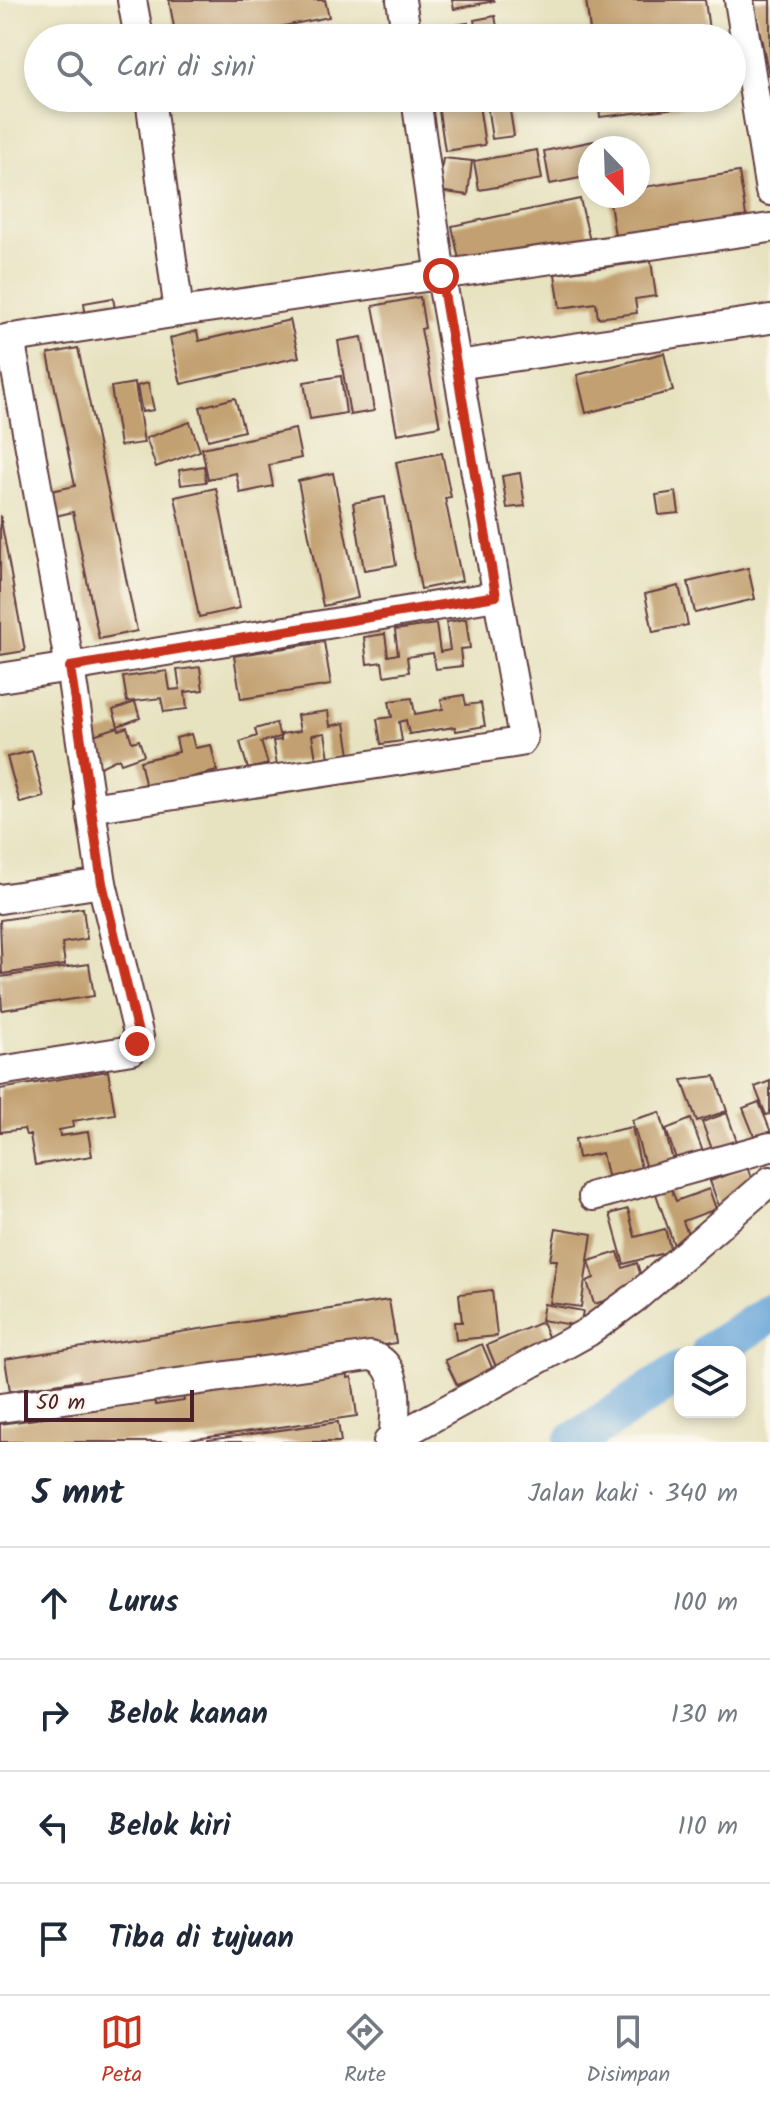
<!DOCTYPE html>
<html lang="id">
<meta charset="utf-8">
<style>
:root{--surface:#fff;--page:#f6f6f7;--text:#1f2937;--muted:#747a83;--line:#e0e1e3;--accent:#c8321e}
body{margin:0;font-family:Kalam,sans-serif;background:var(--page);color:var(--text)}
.controls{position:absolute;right:24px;bottom:24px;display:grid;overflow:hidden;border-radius:16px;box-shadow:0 4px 12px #0003}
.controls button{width:72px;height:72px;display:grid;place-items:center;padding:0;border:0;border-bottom:2px solid var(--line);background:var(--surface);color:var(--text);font:40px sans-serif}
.compass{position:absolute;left:578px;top:136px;width:72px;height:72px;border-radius:50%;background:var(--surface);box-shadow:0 4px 12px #0003;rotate:157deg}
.scale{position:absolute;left:24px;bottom:20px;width:170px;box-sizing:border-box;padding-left:8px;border:4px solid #4a1f2b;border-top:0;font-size:22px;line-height:28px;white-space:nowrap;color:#4a1f2b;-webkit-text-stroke:6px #fbf7ec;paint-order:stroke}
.stop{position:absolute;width:24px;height:24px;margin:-18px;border:6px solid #c8321e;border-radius:50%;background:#fff}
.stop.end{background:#c8321e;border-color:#fff;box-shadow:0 2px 8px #0008}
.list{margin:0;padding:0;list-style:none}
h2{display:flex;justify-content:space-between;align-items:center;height:104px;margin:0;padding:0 32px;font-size:34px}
h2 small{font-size:26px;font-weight:400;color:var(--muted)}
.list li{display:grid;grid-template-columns:52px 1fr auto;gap:24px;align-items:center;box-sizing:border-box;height:112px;padding:0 32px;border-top:2px solid var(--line)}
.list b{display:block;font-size:30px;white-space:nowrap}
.list em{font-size:26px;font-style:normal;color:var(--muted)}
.icon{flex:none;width:44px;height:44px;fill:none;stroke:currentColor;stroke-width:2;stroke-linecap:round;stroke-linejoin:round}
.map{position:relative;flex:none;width:770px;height:1442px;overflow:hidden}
.search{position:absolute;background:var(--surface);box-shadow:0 4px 12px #0003;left:24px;right:24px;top:24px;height:88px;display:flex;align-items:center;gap:20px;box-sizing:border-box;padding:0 28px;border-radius:44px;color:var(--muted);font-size:30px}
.sheet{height:552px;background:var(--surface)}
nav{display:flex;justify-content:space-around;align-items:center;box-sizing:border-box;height:112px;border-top:2px solid var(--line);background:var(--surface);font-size:22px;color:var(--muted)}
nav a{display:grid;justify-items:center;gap:4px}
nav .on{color:var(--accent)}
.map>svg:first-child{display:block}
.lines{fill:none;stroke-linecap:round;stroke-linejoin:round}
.river{stroke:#67a6d9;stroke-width:40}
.building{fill:#c2a071}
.minor-casing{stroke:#623c41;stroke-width:32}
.minor{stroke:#fff;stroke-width:28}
.route{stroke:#c8321e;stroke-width:10}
</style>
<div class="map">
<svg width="770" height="1442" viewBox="0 0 770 1442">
<rect width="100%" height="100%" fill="#fbf7ec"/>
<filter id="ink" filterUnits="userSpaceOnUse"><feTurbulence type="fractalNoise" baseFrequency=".0125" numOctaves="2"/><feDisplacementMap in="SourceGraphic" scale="16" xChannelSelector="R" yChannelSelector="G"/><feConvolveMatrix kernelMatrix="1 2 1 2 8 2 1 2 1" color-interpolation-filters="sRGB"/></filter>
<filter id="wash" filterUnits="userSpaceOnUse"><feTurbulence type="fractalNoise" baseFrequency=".006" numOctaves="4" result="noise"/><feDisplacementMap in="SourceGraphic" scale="32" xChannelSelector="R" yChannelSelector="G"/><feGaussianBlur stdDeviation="1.8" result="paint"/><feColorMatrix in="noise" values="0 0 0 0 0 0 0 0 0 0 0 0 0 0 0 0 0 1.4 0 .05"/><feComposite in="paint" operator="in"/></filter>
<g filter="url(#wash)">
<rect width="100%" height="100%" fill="#e7e2c0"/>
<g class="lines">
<!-- river -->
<g class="river">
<polyline points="711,1352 770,1313"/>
<polyline points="574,1442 680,1372"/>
</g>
</g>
<g id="blocks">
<!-- building -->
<g class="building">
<polygon points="169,0 325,0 329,17 223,38 176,38"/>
<polygon points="452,0 493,0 494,1 454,9"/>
<polygon points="586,0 705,0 710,38 591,38"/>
<polygon points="753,0 770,0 770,75 769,75"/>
<polygon points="495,16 499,38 477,38 474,20"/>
<polygon points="468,23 470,38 429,38 427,29"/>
<polygon points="437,98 478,98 485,145 445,151"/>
<polygon points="486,98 508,98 514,136 492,139"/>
<polygon points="598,98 720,98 721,103 600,117"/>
<polygon points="594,141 596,148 590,148 590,176 550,184 544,151"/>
<polygon points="537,150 542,179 479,190 474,161"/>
<polygon points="443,158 472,161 468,195 438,191"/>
<polygon points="739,172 747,222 616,243 609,196 638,196 638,188"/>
<polygon points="580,199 590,241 461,269 452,226"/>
<polygon points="651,261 656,296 635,299 637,313 598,318 596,303 560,308 555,274"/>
<polygon points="420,297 425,328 421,329 440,426 397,434 373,306"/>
<polygon points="113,298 116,314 86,319 84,303"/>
<polygon points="290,320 299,357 181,384 170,338 197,331 199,341"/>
<polygon points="362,337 374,411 350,415 338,341"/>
<polygon points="78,348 137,631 99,639 73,512 51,517 46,492 75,486 48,354"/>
<polygon points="664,353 673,391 586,413 577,375"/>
<polygon points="341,376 346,413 310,419 304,382"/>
<polygon points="135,383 144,443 120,446 111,387"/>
<polygon points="148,383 154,410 142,412 137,386"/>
<polygon points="235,398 244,431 208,440 200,407"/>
<polygon points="190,422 200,451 156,467 146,438"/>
<polygon points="295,429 301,458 269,465 273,486 240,493 236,473 208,479 202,448"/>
<polygon points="442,453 451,497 445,498 462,581 421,589 396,462"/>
<polygon points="204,466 206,482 181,485 179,470"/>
<polygon points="333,473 358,598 323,606 298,481"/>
<polygon points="520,473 525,506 507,508 502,476"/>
<polygon points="216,488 240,608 199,617 175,497"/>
<polygon points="676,492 679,513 659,515 656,495"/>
<polygon points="385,497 396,565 364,570 353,503"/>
<polygon points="0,515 25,651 0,655"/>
<polygon points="748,568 755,599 695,613 688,582"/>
<polygon points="679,586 688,625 653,632 645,594"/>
<polygon points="466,619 470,648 460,649 462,666 436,669 433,653 407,657 409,672 384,676 382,662 367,664 364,637 385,634 388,656 398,654 395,630 436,624 440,652 450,650 446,622"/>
<polygon points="324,642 331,685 241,699 234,656"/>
<polygon points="200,667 203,690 185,692 187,709 164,712 161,698 127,702 123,677 167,671 170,690 180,689 177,670"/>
<polygon points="464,695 466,705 481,703 485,726 456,731 455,727 409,734 406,720 399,722 402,741 381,744 377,719 392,717 389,701 412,698 415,714 443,709 441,699"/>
<polygon points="135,702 140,718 118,726 113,710"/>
<polygon points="328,711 330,726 345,723 350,755 329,758 325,733 312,735 316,759 277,765 273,741 281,740 281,734 300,731 297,715"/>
<polygon points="276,723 280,737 261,742 268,764 248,769 240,742 257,736 255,729"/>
<polygon points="118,727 119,730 127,727 132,742 139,740 144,755 121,763 119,758 90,772 87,737"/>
<polygon points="191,734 195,748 211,745 217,771 146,788 140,761 179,752 176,738"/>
<polygon points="32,751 44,797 20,803 7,757"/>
<polygon points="83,908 87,939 62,943 65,965 2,974 0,920"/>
<polygon points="89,964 94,996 2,1010 0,977"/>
<polygon points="108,1071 115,1114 73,1121 74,1127 59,1130 60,1136 88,1132 92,1156 35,1165 30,1135 26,1135 24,1129 0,1132 0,1089"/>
<polygon points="715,1076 727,1111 697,1121 682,1080"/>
<polygon points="770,1081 770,1114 766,1115 755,1087"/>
<polygon points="759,1102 770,1130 770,1144 759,1148 743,1108"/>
<polygon points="660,1112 675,1168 648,1176 632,1120"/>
<polygon points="727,1113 740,1151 716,1160 702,1122"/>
<polygon points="691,1119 703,1152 677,1162 666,1129"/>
<polygon points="632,1127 642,1173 608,1180 602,1153 578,1158 575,1139"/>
<polygon points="747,1167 756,1191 719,1206 710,1181"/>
<polygon points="671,1189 676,1201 709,1189 716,1209 683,1221 691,1242 675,1248 656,1194"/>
<polygon points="628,1209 635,1237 665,1229 671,1251 624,1264 610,1214"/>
<polygon points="556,1228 592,1234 581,1307 550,1303 557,1260 550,1260"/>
<polygon points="618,1252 623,1268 637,1263 643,1284 620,1291 621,1296 594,1304 587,1281 594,1278 589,1261"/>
<polygon points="492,1290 497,1336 456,1340 454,1322 462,1322 459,1294"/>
<polygon points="389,1300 396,1343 82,1392 80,1380 10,1391 5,1359"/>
<polygon points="544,1304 583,1311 580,1326 541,1320"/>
<polygon points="542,1322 551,1344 496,1367 487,1345"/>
<polygon points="482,1344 493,1370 457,1385 445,1360"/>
<polygon points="347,1372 348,1378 352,1377 357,1416 174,1442 0,1442 0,1424 37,1419 36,1416 142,1403 142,1400 154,1398 155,1405 184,1401 183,1396"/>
<polygon points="338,1422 341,1442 208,1442 208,1440"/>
</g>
</g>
</g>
<g filter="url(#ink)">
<use href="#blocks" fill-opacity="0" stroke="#623c41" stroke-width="2"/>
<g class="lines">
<!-- minor casing -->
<g class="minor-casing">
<g id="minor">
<polyline points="132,0 139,38"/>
<polyline points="401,0 407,38"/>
<polyline points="739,0 770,191"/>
<polyline points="179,312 770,228"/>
<polyline points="10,338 70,667 496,596"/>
<polyline points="0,340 179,312 150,98"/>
<polyline points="457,365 770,319"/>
<polyline points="0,678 70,667 102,883 139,1037 132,1050 0,1071"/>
<polyline points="90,808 520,742 523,738 441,276 416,98"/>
<polyline points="0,899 102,883"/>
<polyline points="593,1196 770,1147"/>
<path d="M0 1408 370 1356C402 1361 396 1414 393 1439"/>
<polyline points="388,1442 588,1332 636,1297 770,1181"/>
</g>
</g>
<!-- minor -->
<use href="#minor" class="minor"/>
</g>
</g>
<g class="lines" filter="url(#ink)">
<!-- route -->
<polyline class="route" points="137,1044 139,1037 102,883 70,667 496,596 441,276"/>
</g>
</svg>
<div class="controls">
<button><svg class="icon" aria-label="layers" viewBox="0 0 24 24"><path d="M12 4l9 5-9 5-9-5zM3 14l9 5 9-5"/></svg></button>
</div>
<svg class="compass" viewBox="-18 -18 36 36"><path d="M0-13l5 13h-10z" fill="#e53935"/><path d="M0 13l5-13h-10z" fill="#747a83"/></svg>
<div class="scale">50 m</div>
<div class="stop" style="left:441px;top:276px"></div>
<div class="stop end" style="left:137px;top:1044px"></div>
<div class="search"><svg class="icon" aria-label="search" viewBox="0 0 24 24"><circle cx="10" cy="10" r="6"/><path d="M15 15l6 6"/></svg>Cari di sini</div>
</div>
<section class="sheet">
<h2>5 mnt<small>Jalan kaki · 340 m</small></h2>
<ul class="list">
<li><svg class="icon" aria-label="ahead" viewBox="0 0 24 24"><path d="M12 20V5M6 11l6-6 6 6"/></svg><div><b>Lurus</b></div><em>100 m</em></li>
<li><svg class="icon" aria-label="right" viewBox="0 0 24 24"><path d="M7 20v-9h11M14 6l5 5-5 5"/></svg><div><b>Belok kanan</b></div><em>130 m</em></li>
<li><svg class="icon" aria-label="left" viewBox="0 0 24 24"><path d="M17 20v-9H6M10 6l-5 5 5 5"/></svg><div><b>Belok kiri</b></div><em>110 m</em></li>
<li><svg class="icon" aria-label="arrive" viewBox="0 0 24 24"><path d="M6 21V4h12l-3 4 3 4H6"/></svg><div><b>Tiba di tujuan</b></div></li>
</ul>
</section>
<nav>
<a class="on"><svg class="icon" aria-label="map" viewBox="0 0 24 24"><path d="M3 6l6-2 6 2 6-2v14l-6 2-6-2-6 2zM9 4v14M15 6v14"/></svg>Peta</a>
<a><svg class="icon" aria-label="directions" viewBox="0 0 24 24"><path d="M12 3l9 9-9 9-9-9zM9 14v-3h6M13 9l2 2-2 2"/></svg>Rute</a>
<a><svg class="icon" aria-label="saved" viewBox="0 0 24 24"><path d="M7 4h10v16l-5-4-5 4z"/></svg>Disimpan</a>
</nav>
